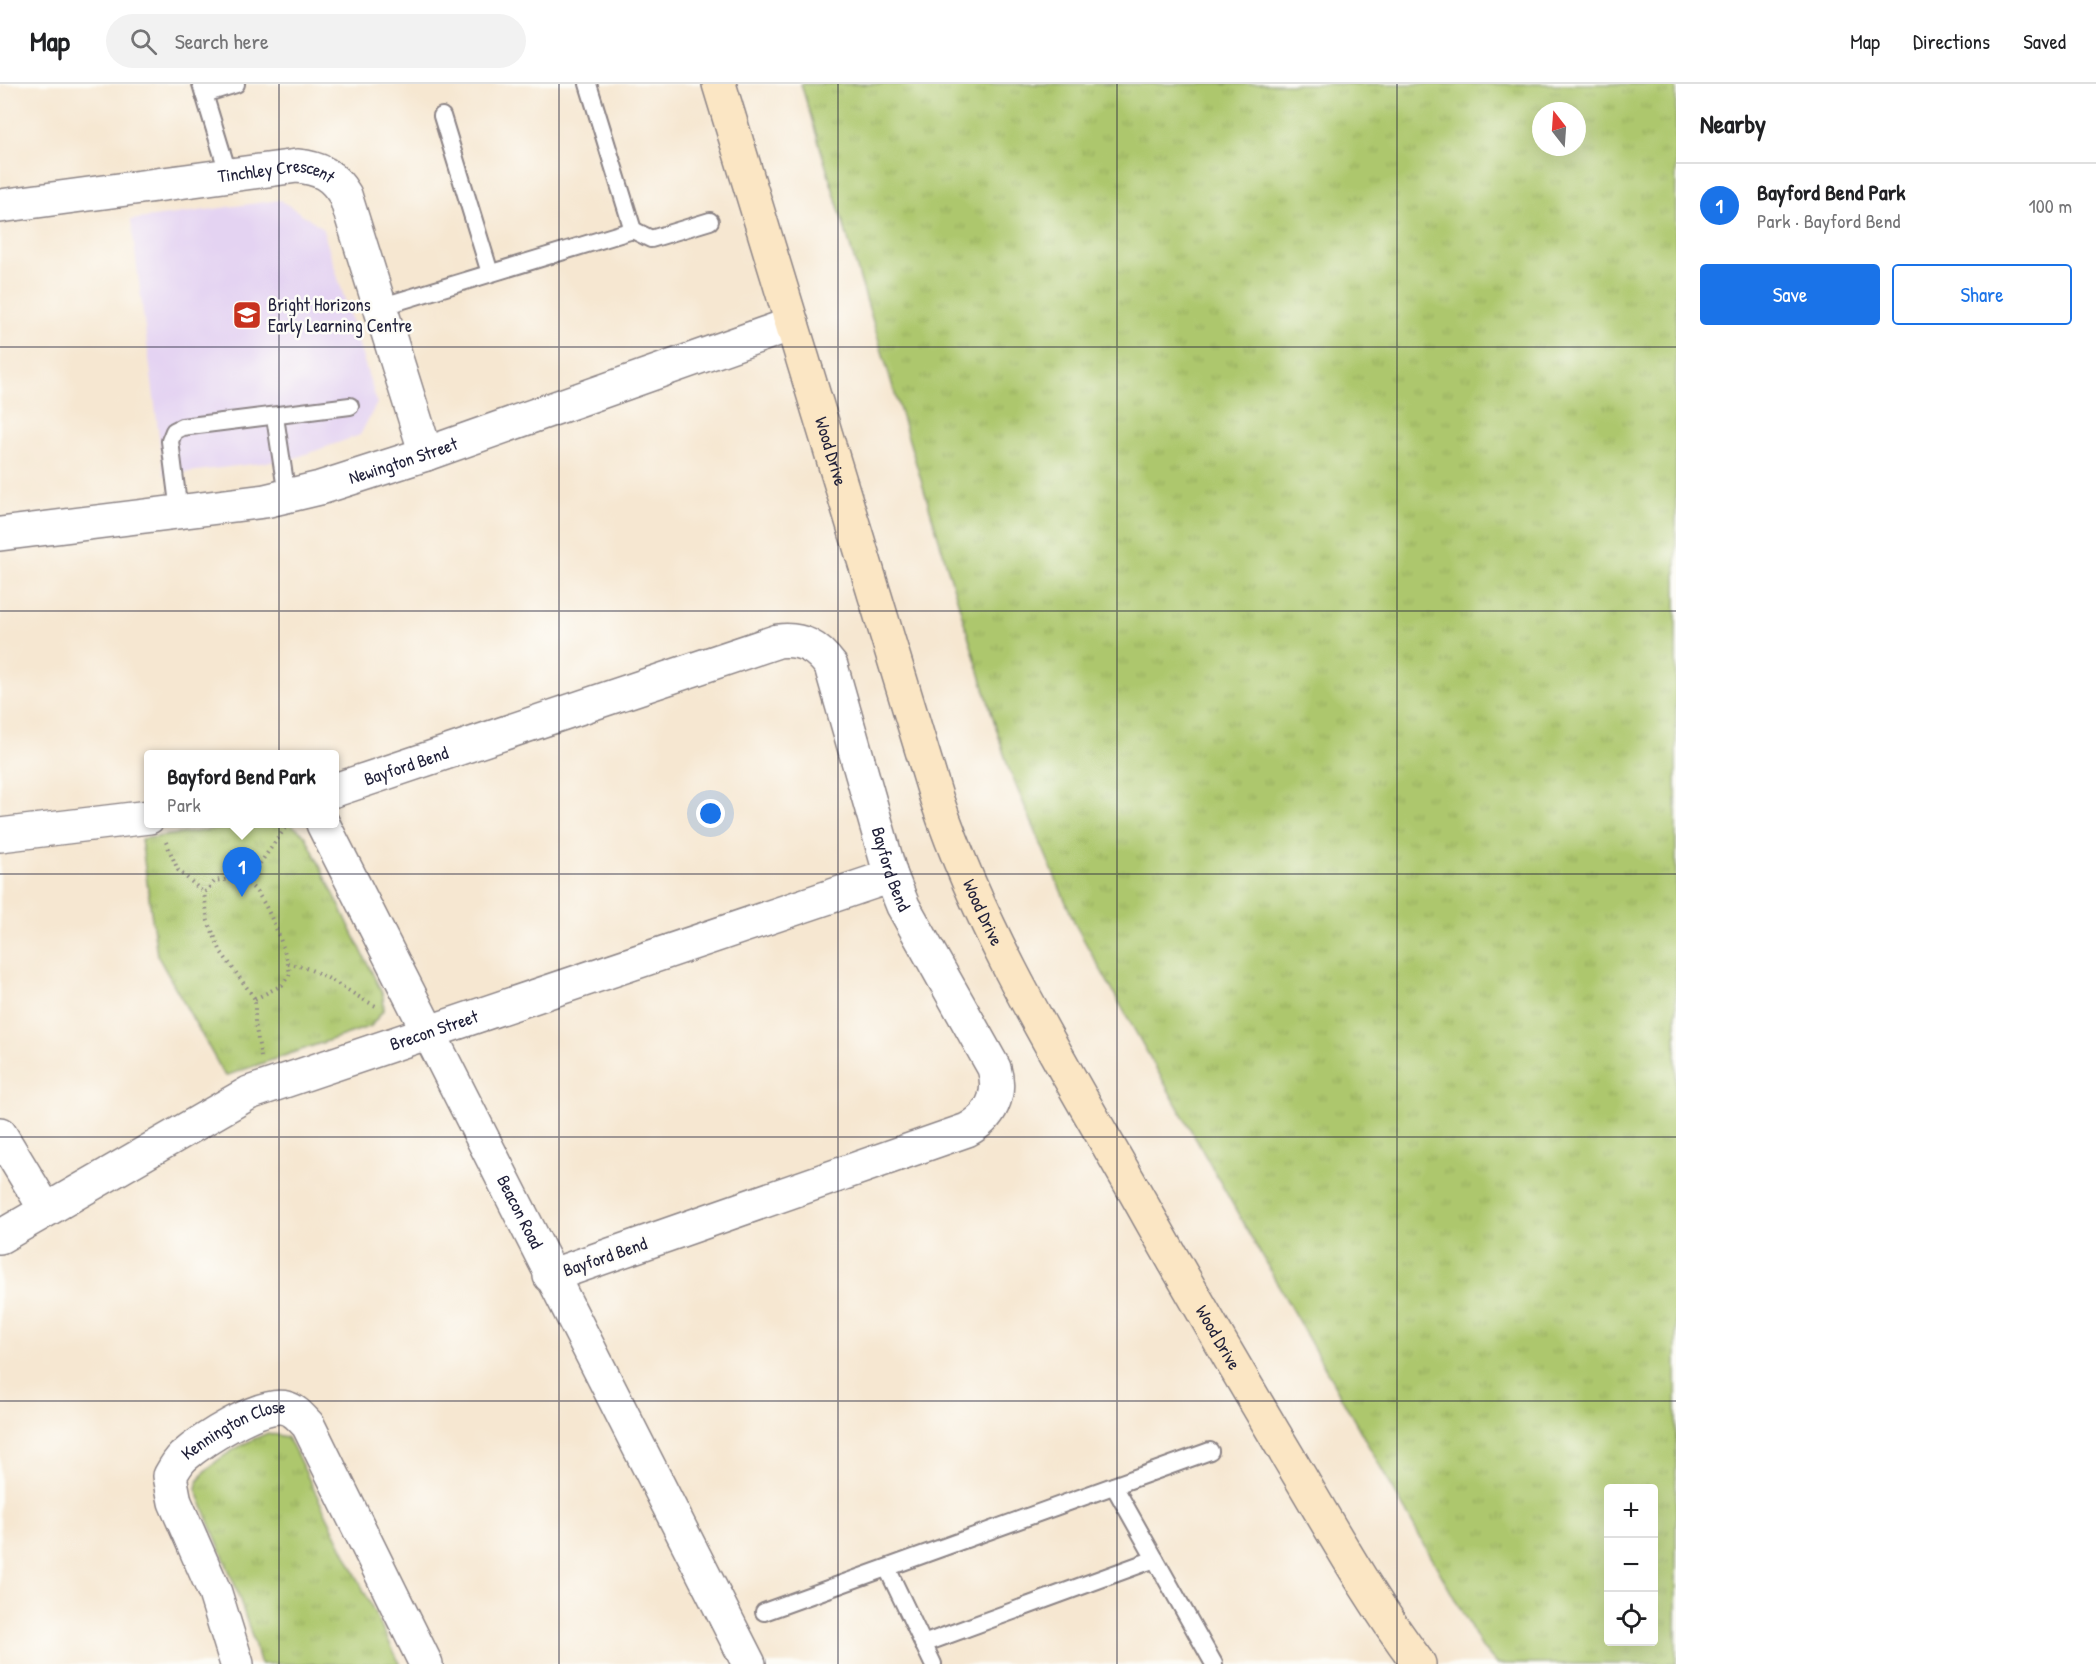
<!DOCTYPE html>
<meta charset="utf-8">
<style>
:root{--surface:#fff;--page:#f2f2f2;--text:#202124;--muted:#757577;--line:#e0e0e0;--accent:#1a73e8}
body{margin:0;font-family:"Patrick Hand",sans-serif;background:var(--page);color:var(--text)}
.controls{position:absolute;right:18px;bottom:18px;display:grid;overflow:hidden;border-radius:6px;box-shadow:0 6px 24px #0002}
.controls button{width:54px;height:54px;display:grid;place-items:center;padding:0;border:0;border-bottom:2px solid var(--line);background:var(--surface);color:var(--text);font:30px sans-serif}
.compass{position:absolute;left:1532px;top:18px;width:54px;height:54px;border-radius:50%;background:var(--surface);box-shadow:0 6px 24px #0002;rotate:343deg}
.you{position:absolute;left:711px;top:730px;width:21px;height:21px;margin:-15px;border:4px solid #fff;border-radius:50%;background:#1a73e8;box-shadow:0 0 0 9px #1a73e833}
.badge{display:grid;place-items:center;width:39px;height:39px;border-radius:50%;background:var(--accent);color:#fff;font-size:20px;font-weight:700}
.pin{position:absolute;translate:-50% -50px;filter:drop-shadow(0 2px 3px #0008)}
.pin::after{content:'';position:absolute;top:32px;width:21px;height:18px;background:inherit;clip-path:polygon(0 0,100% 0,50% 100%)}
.popup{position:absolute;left:144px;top:666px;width:195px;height:78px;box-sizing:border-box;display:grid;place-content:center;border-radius:6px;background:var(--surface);filter:drop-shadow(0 2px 4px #0005);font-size:20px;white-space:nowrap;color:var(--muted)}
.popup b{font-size:22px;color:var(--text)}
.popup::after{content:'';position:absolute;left:50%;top:100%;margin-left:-12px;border:12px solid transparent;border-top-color:var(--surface)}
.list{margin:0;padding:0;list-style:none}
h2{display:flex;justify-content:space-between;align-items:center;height:78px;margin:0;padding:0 24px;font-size:26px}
h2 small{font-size:20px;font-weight:400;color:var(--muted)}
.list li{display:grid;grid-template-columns:39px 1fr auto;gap:18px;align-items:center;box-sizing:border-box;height:84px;padding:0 24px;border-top:2px solid var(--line)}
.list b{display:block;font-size:22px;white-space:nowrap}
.list p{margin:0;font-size:20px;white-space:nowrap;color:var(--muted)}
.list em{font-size:20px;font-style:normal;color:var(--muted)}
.actions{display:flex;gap:12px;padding:18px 24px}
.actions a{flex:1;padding:14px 0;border:2px solid var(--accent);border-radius:6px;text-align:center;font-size:21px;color:var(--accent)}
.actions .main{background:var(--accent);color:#fff}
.icon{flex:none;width:33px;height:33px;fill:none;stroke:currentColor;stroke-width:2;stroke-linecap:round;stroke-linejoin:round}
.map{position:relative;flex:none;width:1676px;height:1580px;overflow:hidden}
header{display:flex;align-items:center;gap:36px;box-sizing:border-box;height:84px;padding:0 30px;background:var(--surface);border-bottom:2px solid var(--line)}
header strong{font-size:28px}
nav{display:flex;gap:33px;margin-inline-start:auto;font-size:21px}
.search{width:420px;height:54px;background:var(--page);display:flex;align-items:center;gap:15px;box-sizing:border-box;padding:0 21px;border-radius:33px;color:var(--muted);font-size:22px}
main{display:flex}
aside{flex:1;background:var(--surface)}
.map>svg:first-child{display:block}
.built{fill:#e4d3f2}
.grass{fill:url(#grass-tufts);stroke:#687454;stroke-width:1.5;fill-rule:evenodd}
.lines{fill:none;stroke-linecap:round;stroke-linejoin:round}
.lane-casing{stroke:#8c8486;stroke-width:20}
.street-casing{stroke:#8c8486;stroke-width:36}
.secondary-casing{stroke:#8c8486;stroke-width:36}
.path{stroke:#8c8486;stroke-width:4;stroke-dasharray:1.5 4.5;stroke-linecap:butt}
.lane{stroke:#fff;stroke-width:16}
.street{stroke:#fff;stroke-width:33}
.secondary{stroke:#fbe6c4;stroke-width:33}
.grid{fill:none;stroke:#22223b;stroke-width:1.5;stroke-opacity:0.55}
.labels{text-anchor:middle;stroke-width:5;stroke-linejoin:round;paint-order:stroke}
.street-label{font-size:18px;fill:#22223b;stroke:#fdfcf7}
.poi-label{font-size:18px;fill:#22223b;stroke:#fdfcf7;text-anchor:start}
</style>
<header>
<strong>Map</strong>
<div class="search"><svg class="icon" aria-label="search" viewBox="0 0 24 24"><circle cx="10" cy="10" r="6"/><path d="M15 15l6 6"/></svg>Search here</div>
<nav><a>Map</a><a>Directions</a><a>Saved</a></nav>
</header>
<main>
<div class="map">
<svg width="1676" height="1580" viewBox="0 0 1676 1580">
<defs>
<pattern id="grass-tufts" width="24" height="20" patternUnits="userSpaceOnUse" patternTransform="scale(1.5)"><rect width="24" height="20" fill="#adc76d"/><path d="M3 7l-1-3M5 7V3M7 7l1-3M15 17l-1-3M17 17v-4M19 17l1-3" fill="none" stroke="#95ab5f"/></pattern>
</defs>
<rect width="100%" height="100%" fill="#fdfcf7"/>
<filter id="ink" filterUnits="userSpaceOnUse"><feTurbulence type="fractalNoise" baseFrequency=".0167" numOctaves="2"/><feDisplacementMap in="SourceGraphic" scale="12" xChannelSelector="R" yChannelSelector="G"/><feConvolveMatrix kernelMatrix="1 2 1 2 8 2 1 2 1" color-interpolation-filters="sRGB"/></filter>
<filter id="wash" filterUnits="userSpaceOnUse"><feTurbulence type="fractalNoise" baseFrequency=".008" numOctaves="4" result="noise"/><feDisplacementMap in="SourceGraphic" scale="24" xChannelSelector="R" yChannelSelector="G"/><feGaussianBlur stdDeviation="1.35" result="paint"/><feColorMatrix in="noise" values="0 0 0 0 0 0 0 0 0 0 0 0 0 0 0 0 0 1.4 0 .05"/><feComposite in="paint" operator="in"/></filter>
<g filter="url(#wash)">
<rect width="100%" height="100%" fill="#f6e7d1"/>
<!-- built -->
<polygon class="built" points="280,116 322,143 377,319 360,351 292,375 164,391 131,136"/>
<!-- grass -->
<g class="grass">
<path d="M801 0H1676V1580H1496L1483 1565 1076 842 1008 683ZM1541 27H1577V63H1541ZM1608 1404H1654V1558H1608Z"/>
<polygon points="254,740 290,740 305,751 383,911 384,925 371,942 225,992 157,871 141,755"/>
<path d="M268 1349 286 1353 292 1361 400 1580H261L236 1504 196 1405C198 1382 247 1357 268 1349Z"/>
</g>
</g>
<g filter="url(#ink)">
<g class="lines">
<!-- lane casing -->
<g class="lane-casing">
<g id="lane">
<polyline points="201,0 229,92"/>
<polyline points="204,10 236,0"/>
<polyline points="442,32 490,189"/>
<polyline points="633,146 651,155 710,137"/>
<polyline points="380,223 633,146 588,0"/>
<polyline points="275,333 287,412"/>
<polyline points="179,428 170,357 174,347 182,343 350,322"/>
<polyline points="1114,1402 1214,1580"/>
<polyline points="887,1484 933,1580"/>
<polyline points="764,1528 1210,1367"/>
<polyline points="923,1560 1155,1475"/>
</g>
</g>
<!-- street casing -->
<g class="street-casing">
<g id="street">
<path id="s1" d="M0 122 297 82C320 84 333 91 345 111L426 370"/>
<path id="s2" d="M0 450 265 417 320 404 426 370 792 240"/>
<path id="s3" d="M335 706 778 557C802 554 817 563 831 582L891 792 903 822 994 984C1002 1011 991 1033 967 1046L550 1192"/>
<path id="s4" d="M323 740 749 1580"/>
<polyline points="0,751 149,733"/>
<polyline points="0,1050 46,1126"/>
<path id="s5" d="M0 1153 249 1009 891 792"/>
<path id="s6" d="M237 1580 215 1509 175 1418 170 1392C174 1385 177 1379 183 1373 201 1357 262 1317 286 1324 295 1326 301 1334 308 1341L426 1580"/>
</g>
</g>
<!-- secondary casing -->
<g class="secondary-casing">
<g id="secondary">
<path id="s7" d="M719 0 937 716C987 864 1073 997 1149 1133 1198 1220 1248 1306 1299 1391 1337 1455 1374 1521 1419 1580"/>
</g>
</g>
<!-- path -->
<g class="path">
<polyline points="166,758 178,786 204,809"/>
<polyline points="246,799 288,740"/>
<path d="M288 880C322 884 347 909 378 923"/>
<path d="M255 915 282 901 290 890C287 869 267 815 251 802 242 795 226 795 215 797L204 809 208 837 221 868 255 915V939L261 973"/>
</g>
<!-- lane -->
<use href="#lane" class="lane"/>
<!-- street -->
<use href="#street" class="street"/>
<!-- secondary -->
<use href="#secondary" class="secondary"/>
</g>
</g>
<!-- grid -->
<path class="grid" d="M279 0V1580M559 0V1580M838 0V1580M1117 0V1580M1397 0V1580M0 263H1676M0 527H1676M0 790H1676M0 1053H1676M0 1317H1676"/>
<!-- icons -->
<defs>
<g id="school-square" transform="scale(1.5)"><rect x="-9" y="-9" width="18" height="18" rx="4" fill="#c8321e" stroke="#fdfcf7"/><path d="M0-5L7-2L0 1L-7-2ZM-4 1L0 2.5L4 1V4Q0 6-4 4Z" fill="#fff"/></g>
</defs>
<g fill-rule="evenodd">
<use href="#school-square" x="247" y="231"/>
</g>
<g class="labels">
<!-- street labels -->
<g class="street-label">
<text dy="6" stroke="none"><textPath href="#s1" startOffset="279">Tinchley Crescent</textPath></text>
<text dy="6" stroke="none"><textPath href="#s7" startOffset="384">Wood Drive</textPath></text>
<text dy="6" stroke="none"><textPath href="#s2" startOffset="411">Newington Street</textPath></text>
<text dy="6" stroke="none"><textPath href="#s3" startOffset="75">Bayford Bend</textPath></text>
<text dy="6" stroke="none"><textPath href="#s3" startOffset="741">Bayford Bend</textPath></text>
<text dy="6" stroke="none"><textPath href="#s7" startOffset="870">Wood Drive</textPath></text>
<text dy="6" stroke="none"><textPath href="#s5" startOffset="483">Brecon Street</textPath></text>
<text dy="6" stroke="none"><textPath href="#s4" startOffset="435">Beacon Road</textPath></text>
<text transform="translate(605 1173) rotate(-19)" y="6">Bayford Bend</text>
<text dy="6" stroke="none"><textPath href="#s7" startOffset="1356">Wood Drive</textPath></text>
<text dy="6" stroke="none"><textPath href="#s6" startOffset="282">Kennington Close</textPath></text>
</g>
<!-- poi labels -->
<g class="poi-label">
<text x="268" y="227">Bright Horizons<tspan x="268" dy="21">Early Learning Centre</tspan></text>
</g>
</g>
</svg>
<div class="controls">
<button>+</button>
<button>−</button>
<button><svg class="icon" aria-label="locate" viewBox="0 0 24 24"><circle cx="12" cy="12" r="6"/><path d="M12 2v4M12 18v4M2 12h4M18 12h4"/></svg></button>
</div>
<svg class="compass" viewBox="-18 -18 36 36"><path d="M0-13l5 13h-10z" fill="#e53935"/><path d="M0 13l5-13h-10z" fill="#757577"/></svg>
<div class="you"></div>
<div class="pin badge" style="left:242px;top:813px">1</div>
<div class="popup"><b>Bayford Bend Park</b>Park</div>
</div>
<aside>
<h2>Nearby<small></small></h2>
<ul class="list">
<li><span class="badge">1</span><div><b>Bayford Bend Park</b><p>Park · Bayford Bend</p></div><em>100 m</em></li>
</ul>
<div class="actions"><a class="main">Save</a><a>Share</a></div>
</aside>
</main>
